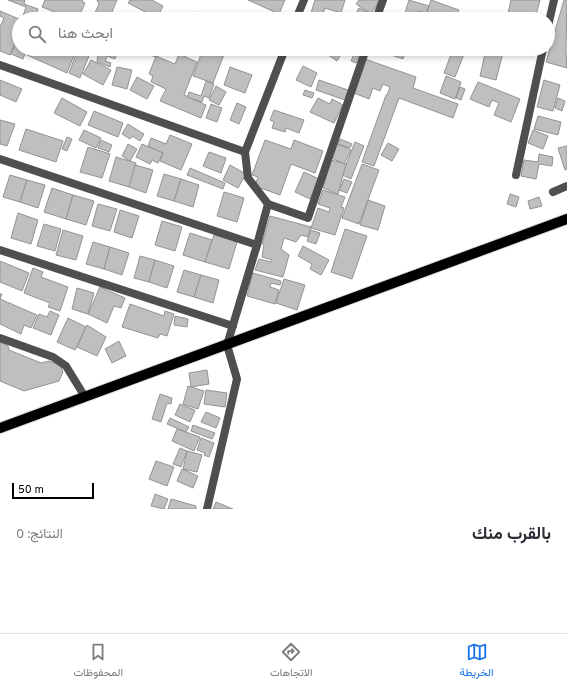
<!DOCTYPE html>
<html lang="ar">
<meta charset="utf-8">
<style>
:root{--surface:#fff;--page:#f7f7f7;--text:#2b2b33;--muted:#7c7c81;--line:#e1e1e2;--accent:#1a73e8}
body{margin:0;font-family:Overpass,Vazirmatn,sans-serif;background:var(--page);color:var(--text);direction:rtl}
.scale{position:absolute;left:12px;bottom:10px;width:82px;box-sizing:border-box;padding-left:4px;border:2px solid #000;border-top:0;font-size:11px;line-height:14px;white-space:nowrap;color:#000;-webkit-text-stroke:3px #fff;paint-order:stroke}
.list{margin:0;padding:0;list-style:none}
h2{display:flex;justify-content:space-between;align-items:center;height:52px;margin:0;padding:0 16px;font-size:17px}
h2 small{font-size:13px;font-weight:400;color:var(--muted)}
.icon{flex:none;width:22px;height:22px;fill:none;stroke:currentColor;stroke-width:2;stroke-linecap:round;stroke-linejoin:round}
.map{position:relative;flex:none;width:567px;height:509px;overflow:hidden;direction:ltr}
.search{position:absolute;background:var(--surface);box-shadow:0 2px 6px #0003;left:12px;right:12px;top:12px;height:44px;display:flex;align-items:center;gap:10px;box-sizing:border-box;padding:0 14px;border-radius:22px;color:var(--muted);font-size:15px}
.sheet{height:124px;background:var(--surface)}
nav{display:flex;justify-content:space-around;align-items:center;box-sizing:border-box;height:56px;border-top:1px solid var(--line);background:var(--surface);font-size:11px;color:var(--muted)}
nav a{display:grid;justify-items:center;gap:2px}
nav .on{color:var(--accent)}
.map>svg:first-child{display:block}
.building{fill:#bfbfbf;stroke:#939393}
.lines{fill:none;stroke-linecap:round;stroke-linejoin:round}
.primary-casing{stroke:#dbdbdb;stroke-width:12}
.minor{stroke:#4f4f4f;stroke-width:8}
.primary{stroke:#000;stroke-width:10}
</style>
<div class="map">
<svg width="567" height="509" viewBox="0 0 567 509">
<rect width="100%" height="100%" fill="#fff"/>
<!-- building -->
<g class="building">
<polygon points="8,0 25,0 24,4 38,9 35,17 30,15 29,19 22,19 26,7"/>
<polygon points="45,0 83,0 82,2 85,3 78,19 72,19 42,7"/>
<polygon points="97,0 117,0 109,19 92,19 99,4"/>
<polygon points="130,0 152,0 163,6 157,18 128,3"/>
<polygon points="248,0 285,0 279,14"/>
<polygon points="315,0 345,0 341,13 325,8 322,17 311,13"/>
<polygon points="359,0 380,0 371,14 356,4"/>
<polygon points="409,0 429,6 426,13 419,11 417,19 403,19"/>
<polygon points="431,0 459,10 456,19 439,19 426,15"/>
<polygon points="511,0 540,0 535,19 508,13"/>
<polygon points="564,0 567,0 566,51 567,68 546,62"/>
<polygon points="359,8 375,16 374,19 353,19"/>
<polygon points="0,11 19,19 19,30 16,37 17,38 10,55 0,51 0,27 4,18 0,16"/>
<polygon points="192,12 209,19 190,19"/>
<polygon points="19,36 19,49 27,49 23,59 11,54"/>
<polygon points="29,49 74,49 76,50 67,73 27,55"/>
<polygon points="78,49 100,49 109,53 105,61 111,63 110,67 97,62 98,54 91,51 80,78 69,73"/>
<polygon points="104,49 118,50 115,59 107,56 109,52"/>
<polygon points="126,49 161,49 157,58 141,50 139,54"/>
<polygon points="203,49 217,49 225,52 213,83 193,76"/>
<polygon points="327,49 344,49 337,61 325,53"/>
<polygon points="393,49 406,49 403,59 391,55"/>
<polygon points="453,49 466,49 455,77 444,73"/>
<polygon points="486,49 503,53 496,80 480,76"/>
<polygon points="179,54 197,62 184,95 206,105 201,118 160,101 166,89 151,82 153,76 149,74 156,56 175,64"/>
<polygon points="354,54 359,57 356,63 351,61"/>
<polygon points="365,59 416,77 413,88 458,104 453,118 399,98 374,166 362,162 386,95 387,95 390,87 383,84 380,91 373,88 369,99 354,93"/>
<polygon points="91,60 111,70 103,85 83,74"/>
<polygon points="303,66 317,73 311,87 296,80"/>
<polygon points="117,67 132,70 127,89 112,85"/>
<polygon points="230,67 252,75 245,93 224,85"/>
<polygon points="446,76 461,82 455,99 440,93"/>
<polygon points="137,77 154,86 147,99 130,90"/>
<polygon points="0,80 22,89 16,102 0,95"/>
<polygon points="319,80 348,90 345,100 316,90"/>
<polygon points="544,80 560,85 553,111 537,107"/>
<polygon points="206,81 214,84 209,98 204,96 202,102 187,97 189,92 201,96"/>
<polygon points="478,82 520,99 511,122 494,115 499,103 492,100 489,107 470,99"/>
<polygon points="216,86 226,92 219,105 209,100"/>
<polygon points="460,87 465,89 461,100 456,98"/>
<polygon points="305,90 314,93 312,98 303,95"/>
<polygon points="62,98 87,112 80,126 54,113"/>
<polygon points="318,98 330,104 332,99 343,105 334,123 310,112"/>
<polygon points="558,98 565,101 562,111 555,108"/>
<polygon points="237,103 246,107 239,124 230,120"/>
<polygon points="211,104 222,108 217,122 206,118"/>
<polygon points="274,110 304,120 299,133 286,128 285,132 272,128 274,122 270,120"/>
<polygon points="94,111 123,123 118,137 88,125"/>
<polygon points="538,116 561,122 558,135 534,129"/>
<polygon points="0,120 15,124 7,146 0,144"/>
<polygon points="128,124 144,134 140,141 132,136 130,139 122,134"/>
<polygon points="26,129 63,141 56,162 19,150"/>
<polygon points="84,130 101,138 96,148 79,140"/>
<polygon points="533,130 548,136 543,149 528,143"/>
<polygon points="170,135 192,144 181,170 160,161 163,153 148,146 151,138 166,144"/>
<polygon points="67,137 72,139 67,151 62,149"/>
<polygon points="340,139 352,144 350,148 338,144"/>
<polygon points="101,140 112,145 109,152 98,148"/>
<polygon points="265,140 291,149 294,140 323,151 315,173 291,164 280,195 255,186 258,177 252,175"/>
<polygon points="355,142 364,146 351,179 342,175"/>
<polygon points="388,143 399,149 392,161 381,155"/>
<polygon points="128,144 137,149 130,161 122,156"/>
<polygon points="142,144 163,153 158,163 152,160 150,164 136,157"/>
<polygon points="337,144 351,150 344,164 330,157"/>
<polygon points="567,146 567,169 565,170 558,148"/>
<polygon points="88,147 110,154 102,178 80,172"/>
<polygon points="209,152 226,158 221,173 203,166"/>
<polygon points="539,154 553,157 552,166 539,164 536,179 521,176 524,160 538,162"/>
<polygon points="116,157 136,163 129,187 109,181"/>
<polygon points="331,160 346,164 338,194 323,188"/>
<polygon points="362,164 379,170 359,224 342,218"/>
<polygon points="135,165 153,170 146,193 129,187"/>
<polygon points="230,165 246,174 238,188 223,180"/>
<polygon points="190,168 225,183 223,189 187,175"/>
<polygon points="304,172 319,179 310,199 295,192"/>
<polygon points="164,174 181,179 174,201 157,196"/>
<polygon points="10,175 27,180 20,202 3,197"/>
<polygon points="181,179 199,185 193,207 174,201"/>
<polygon points="344,179 352,182 347,193 339,190"/>
<polygon points="27,180 45,185 38,208 20,202"/>
<polygon points="52,188 73,195 66,219 44,212"/>
<polygon points="323,190 345,197 341,207 344,208 335,235 311,228 318,208 329,212 330,208 318,204"/>
<polygon points="224,192 244,198 237,222 217,216"/>
<polygon points="510,194 519,197 516,207 507,204"/>
<polygon points="73,195 94,201 86,225 66,219"/>
<polygon points="539,197 542,206 530,209 528,201"/>
<polygon points="368,200 385,206 378,230 360,225"/>
<polygon points="98,204 117,209 110,231 92,226"/>
<polygon points="120,210 139,216 132,238 114,232"/>
<polygon points="18,213 38,220 31,244 11,238"/>
<polygon points="270,216 311,227 308,237 301,235 296,242 284,238 281,249 289,255 283,277 255,270 259,259 271,262 272,260 262,257 264,244 262,244"/>
<polygon points="162,221 182,227 175,251 155,245"/>
<polygon points="44,224 61,229 55,251 37,246"/>
<polygon points="345,229 367,236 352,279 331,272"/>
<polygon points="63,230 83,236 76,260 56,255"/>
<polygon points="311,230 320,233 316,244 307,241"/>
<polygon points="190,233 212,240 205,262 183,255"/>
<polygon points="214,235 237,242 229,269 205,262"/>
<polygon points="93,242 110,247 104,269 86,264"/>
<polygon points="303,246 329,260 321,275 310,269 312,264 298,256"/>
<polygon points="110,247 129,253 122,275 104,269"/>
<polygon points="140,256 155,260 149,282 134,278"/>
<polygon points="155,260 174,266 167,288 149,282"/>
<polygon points="0,261 29,273 22,291 0,282"/>
<polygon points="33,268 43,272 41,277 68,287 60,311 48,307 50,303 24,293"/>
<polygon points="184,270 201,275 194,297 177,292"/>
<polygon points="253,273 281,281 280,285 271,283 270,287 279,290 275,304 247,296"/>
<polygon points="201,275 219,280 213,303 194,297"/>
<polygon points="284,279 305,285 297,310 276,303"/>
<polygon points="100,287 125,298 121,308 114,306 107,323 88,314"/>
<polygon points="77,288 94,293 88,314 72,309"/>
<polygon points="0,294 2,294 0,299 37,315 31,328 24,325 21,334 0,324"/>
<polygon points="130,304 164,316 165,311 174,314 167,336 160,334 158,338 122,327"/>
<polygon points="50,311 59,315 51,335 33,328 39,314 47,317"/>
<polygon points="175,316 188,319 187,327 174,325"/>
<polygon points="68,318 86,327 75,350 57,342"/>
<polygon points="87,325 106,337 97,356 77,347"/>
<polygon points="119,341 126,356 112,363 105,349"/>
<polygon points="0,342 8,346 9,350 41,363 49,361 61,366 63,372 59,381 24,391 0,381"/>
<polygon points="207,370 209,384 191,387 189,373"/>
<polygon points="188,386 204,391 198,409 183,404"/>
<polygon points="206,390 227,393 225,407 204,404"/>
<polygon points="160,394 172,398 171,404 167,403 161,422 152,419"/>
<polygon points="180,404 195,410 190,422 175,415"/>
<polygon points="206,412 220,418 216,428 201,422"/>
<polygon points="170,418 189,427 186,432 167,424"/>
<polygon points="193,425 215,433 212,439 191,431"/>
<polygon points="177,429 200,437 194,451 172,441"/>
<polygon points="201,438 214,443 209,457 204,455 205,453 197,450"/>
<polygon points="180,448 187,451 181,467 173,464"/>
<polygon points="187,451 202,455 197,472 183,469"/>
<polygon points="156,461 174,467 167,486 149,479"/>
<polygon points="182,469 198,476 193,488 177,481"/>
<polygon points="155,494 168,499 164,509 151,506"/>
<polygon points="171,499 196,506 196,509 168,509"/>
<polygon points="216,502 233,509 213,509"/>
</g>
<g class="lines">
<!-- primary casing -->
<g class="primary-casing">
<polyline id="primary" points="0,428 567,219"/>
</g>
<!-- minor -->
<g class="minor">
<polyline points="296,19 304,0"/>
<polyline points="376,19 383,0"/>
<polyline points="548,26 554,0"/>
<polyline points="0,65 245,152 285,49"/>
<polyline points="245,152 248,178 268,204 308,218 366,49"/>
<polyline points="0,159 257,245"/>
<polyline points="516,175 543,49"/>
<polyline points="553,192 567,186"/>
<polyline points="0,250 233,326"/>
<polyline points="0,338 53,357 66,366 85,397"/>
<polyline points="207,509 237,379 227,345 257,245 268,204"/>
</g>
<!-- primary -->
<use href="#primary" class="primary"/>
</g>
</svg>
<div class="scale">50 m</div>
<div class="search"><svg class="icon" aria-label="search" viewBox="0 0 24 24"><circle cx="10" cy="10" r="6"/><path d="M15 15l6 6"/></svg>ابحث هنا</div>
</div>
<section class="sheet">
<h2>بالقرب منك<small>النتائج: 0</small></h2>
<ul class="list">
</ul>
</section>
<nav>
<a class="on"><svg class="icon" aria-label="map" viewBox="0 0 24 24"><path d="M3 6l6-2 6 2 6-2v14l-6 2-6-2-6 2zM9 4v14M15 6v14"/></svg>الخريطة</a>
<a><svg class="icon" aria-label="directions" viewBox="0 0 24 24"><path d="M12 3l9 9-9 9-9-9zM9 14v-3h6M13 9l2 2-2 2"/></svg>الاتجاهات</a>
<a><svg class="icon" aria-label="saved" viewBox="0 0 24 24"><path d="M7 4h10v16l-5-4-5 4z"/></svg>المحفوظات</a>
</nav>
